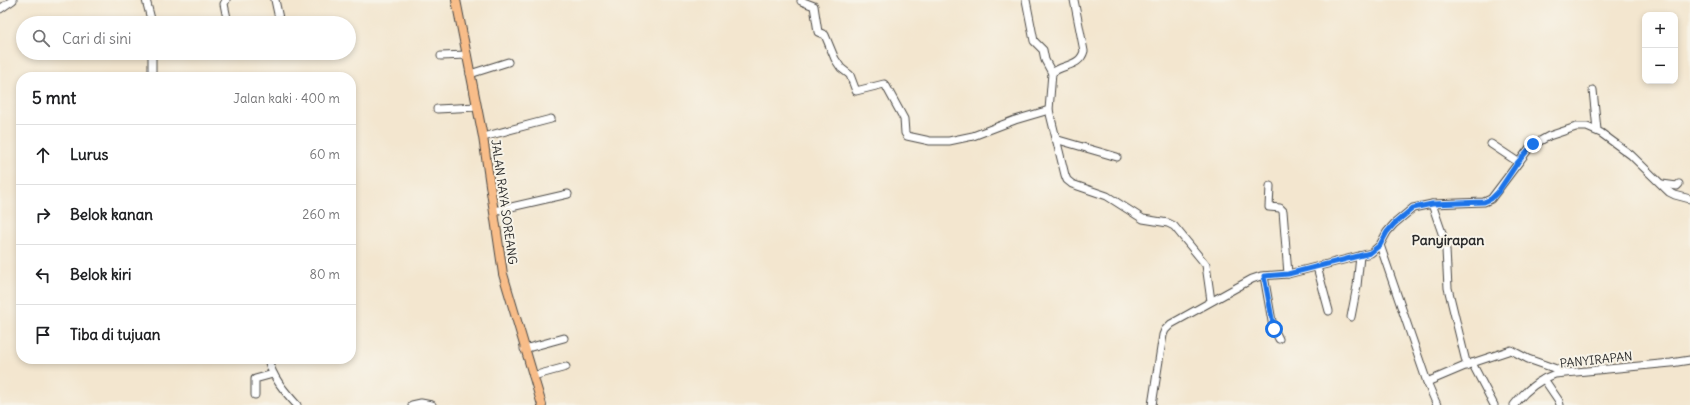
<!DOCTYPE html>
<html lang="id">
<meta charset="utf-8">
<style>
:root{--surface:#fff;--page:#f6f6f6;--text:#202124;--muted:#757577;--line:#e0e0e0}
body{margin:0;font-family:Delius,sans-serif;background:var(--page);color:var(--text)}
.controls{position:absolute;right:12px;top:12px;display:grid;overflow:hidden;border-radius:8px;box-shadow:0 2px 6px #0003}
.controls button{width:36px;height:36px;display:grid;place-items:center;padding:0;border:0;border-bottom:1px solid var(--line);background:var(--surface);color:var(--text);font:20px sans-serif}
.stop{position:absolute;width:12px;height:12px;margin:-9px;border:3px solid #1a73e8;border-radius:50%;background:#fff}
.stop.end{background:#1a73e8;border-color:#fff;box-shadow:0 1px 4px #0008}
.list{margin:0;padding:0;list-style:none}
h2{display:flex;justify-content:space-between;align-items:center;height:52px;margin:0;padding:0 16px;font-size:17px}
h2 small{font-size:13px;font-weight:400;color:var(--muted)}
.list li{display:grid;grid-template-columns:26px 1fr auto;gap:12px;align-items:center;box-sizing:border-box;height:60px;padding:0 16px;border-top:1px solid var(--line)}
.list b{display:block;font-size:15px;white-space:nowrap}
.list em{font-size:13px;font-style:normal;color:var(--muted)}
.icon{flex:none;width:22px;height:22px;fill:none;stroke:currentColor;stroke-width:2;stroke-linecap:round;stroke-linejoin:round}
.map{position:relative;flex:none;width:1690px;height:405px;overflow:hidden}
.search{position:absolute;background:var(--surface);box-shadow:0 2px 6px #0003;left:16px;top:16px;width:340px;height:44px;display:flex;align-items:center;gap:10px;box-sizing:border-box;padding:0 14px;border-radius:22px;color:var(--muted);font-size:15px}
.panel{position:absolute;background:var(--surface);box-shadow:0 2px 6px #0003;left:16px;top:72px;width:340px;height:292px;border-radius:16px}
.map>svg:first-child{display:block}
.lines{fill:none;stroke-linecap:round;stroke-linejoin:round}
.minor-casing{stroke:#494744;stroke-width:9}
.major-casing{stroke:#494744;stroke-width:10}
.minor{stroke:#fff;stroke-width:7}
.major{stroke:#f8bd89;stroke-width:8}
.route{stroke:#1a73e8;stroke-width:5}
.labels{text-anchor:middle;stroke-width:4;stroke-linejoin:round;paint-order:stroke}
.street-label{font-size:12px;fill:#2b2b2b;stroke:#f7f3e8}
.quarter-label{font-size:14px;font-weight:bold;fill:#2b2b2b;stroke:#f7f3e8}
</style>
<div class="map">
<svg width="1690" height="405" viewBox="0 0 1690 405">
<rect width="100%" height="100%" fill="#f7f3e8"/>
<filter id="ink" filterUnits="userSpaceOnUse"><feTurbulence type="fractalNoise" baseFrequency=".025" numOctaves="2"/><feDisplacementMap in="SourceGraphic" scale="8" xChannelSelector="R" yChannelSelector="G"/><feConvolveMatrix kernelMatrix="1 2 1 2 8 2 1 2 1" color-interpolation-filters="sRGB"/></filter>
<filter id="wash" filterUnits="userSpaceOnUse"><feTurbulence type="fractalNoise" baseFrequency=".012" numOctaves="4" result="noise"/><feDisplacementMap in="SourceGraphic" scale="16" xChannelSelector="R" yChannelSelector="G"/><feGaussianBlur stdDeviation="0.9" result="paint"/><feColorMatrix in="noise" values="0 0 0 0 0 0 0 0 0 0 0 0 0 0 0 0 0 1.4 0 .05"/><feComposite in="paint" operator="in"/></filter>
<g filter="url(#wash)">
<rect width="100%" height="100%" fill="#f3e6cf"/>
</g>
<g filter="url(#ink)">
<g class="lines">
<!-- minor casing -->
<g class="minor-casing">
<g id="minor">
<polyline points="146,0 152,23"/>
<polyline points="226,0 224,4 228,23"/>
<polyline points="275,0 280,23"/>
<polyline points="1026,0 1034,41 1043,50 1045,60 1052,73"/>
<path d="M1074 0 1084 51C1080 67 1062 64 1052 73L1049 110 1065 175 1067 180 1072 184 1107 196 1143 219 1168 223 1174 226 1206 265 1211 301"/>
<polyline points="801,1 814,6 818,32 825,35 835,59 841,68 850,75 856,91 884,84 886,86 904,119 905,133 907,136 930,141 949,141 973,136 1015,120 1049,110"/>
<polyline points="0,9 13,0"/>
<polyline points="152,53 152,77"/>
<polyline points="441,56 467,55"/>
<polyline points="470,74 508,62"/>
<polyline points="1593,90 1597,130"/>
<polyline points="437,109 477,107"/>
<polyline points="483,137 551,119"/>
<polyline points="1055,139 1117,157"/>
<polyline points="1491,144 1518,162"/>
<polyline points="1662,184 1677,186 1679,184"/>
<polyline points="1270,186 1269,207 1280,208 1283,211 1288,274"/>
<polyline points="1432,204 1442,233 1446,250 1448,288 1467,366"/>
<polyline points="494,211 568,194"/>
<polyline points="1380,245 1427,382 1437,405"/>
<polyline points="1317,267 1329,311"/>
<polyline points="1264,276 1273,327 1279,339"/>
<polyline points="1351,317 1357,286 1360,256"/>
<polyline points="524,349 564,338"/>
<path d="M268 359C272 377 285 392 297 405"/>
<polyline points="1472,363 1511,350 1528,359 1565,372"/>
<polyline points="533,376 566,367"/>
<polyline points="1544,379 1559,401 1560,405"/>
<polyline points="1427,382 1472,363 1494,405"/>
<polyline points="255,395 255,379 273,374"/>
<polyline points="412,405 421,403 432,405"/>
<polyline points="1152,405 1163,335 1165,330 1171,324 1252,279 1261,276 1288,274 1371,253 1380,245 1387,232 1394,224 1413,208 1432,204 1484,202 1491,199 1531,146 1549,136 1576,127 1587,127 1601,133 1631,155 1669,192 1675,195 1690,199"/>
<path d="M1514 405C1525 391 1538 380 1555 374L1671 363 1690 360"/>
</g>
</g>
<!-- major casing -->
<g class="major-casing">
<polyline id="major" points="456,0 483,137 503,274 542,405"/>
</g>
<!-- minor -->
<use href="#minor" class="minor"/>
<!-- major -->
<use href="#major" class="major"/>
</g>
</g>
<g class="lines" filter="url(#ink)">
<!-- route -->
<polyline class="route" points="1274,329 1264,276 1288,274 1370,253 1380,245 1387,232 1394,224 1413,208 1432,204 1484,202 1491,199 1498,192 1518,162 1533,144"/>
</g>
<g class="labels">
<!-- street labels -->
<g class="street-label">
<text transform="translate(504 202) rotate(82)" y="4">JALAN RAYA SOREANG</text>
<text transform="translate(1596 360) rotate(-6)" y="4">PANYIRAPAN</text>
</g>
<!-- quarter labels -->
<g class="quarter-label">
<text x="1448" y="245">Panyirapan</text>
</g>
</g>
</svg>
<div class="controls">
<button>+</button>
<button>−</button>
</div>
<div class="stop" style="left:1274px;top:329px"></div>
<div class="stop end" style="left:1533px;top:144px"></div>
<div class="search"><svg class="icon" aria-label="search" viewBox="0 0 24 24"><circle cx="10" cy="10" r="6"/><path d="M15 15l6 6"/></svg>Cari di sini</div>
<section class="panel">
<h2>5 mnt<small>Jalan kaki · 400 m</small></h2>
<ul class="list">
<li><svg class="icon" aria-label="ahead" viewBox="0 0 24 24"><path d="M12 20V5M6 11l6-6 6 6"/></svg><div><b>Lurus</b></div><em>60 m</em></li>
<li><svg class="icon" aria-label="right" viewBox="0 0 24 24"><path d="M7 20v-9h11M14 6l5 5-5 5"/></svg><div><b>Belok kanan</b></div><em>260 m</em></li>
<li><svg class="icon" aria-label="left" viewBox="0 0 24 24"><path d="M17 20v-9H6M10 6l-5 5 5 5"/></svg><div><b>Belok kiri</b></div><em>80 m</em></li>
<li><svg class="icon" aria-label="arrive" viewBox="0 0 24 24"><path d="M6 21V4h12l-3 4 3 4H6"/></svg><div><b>Tiba di tujuan</b></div></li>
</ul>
</section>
</div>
